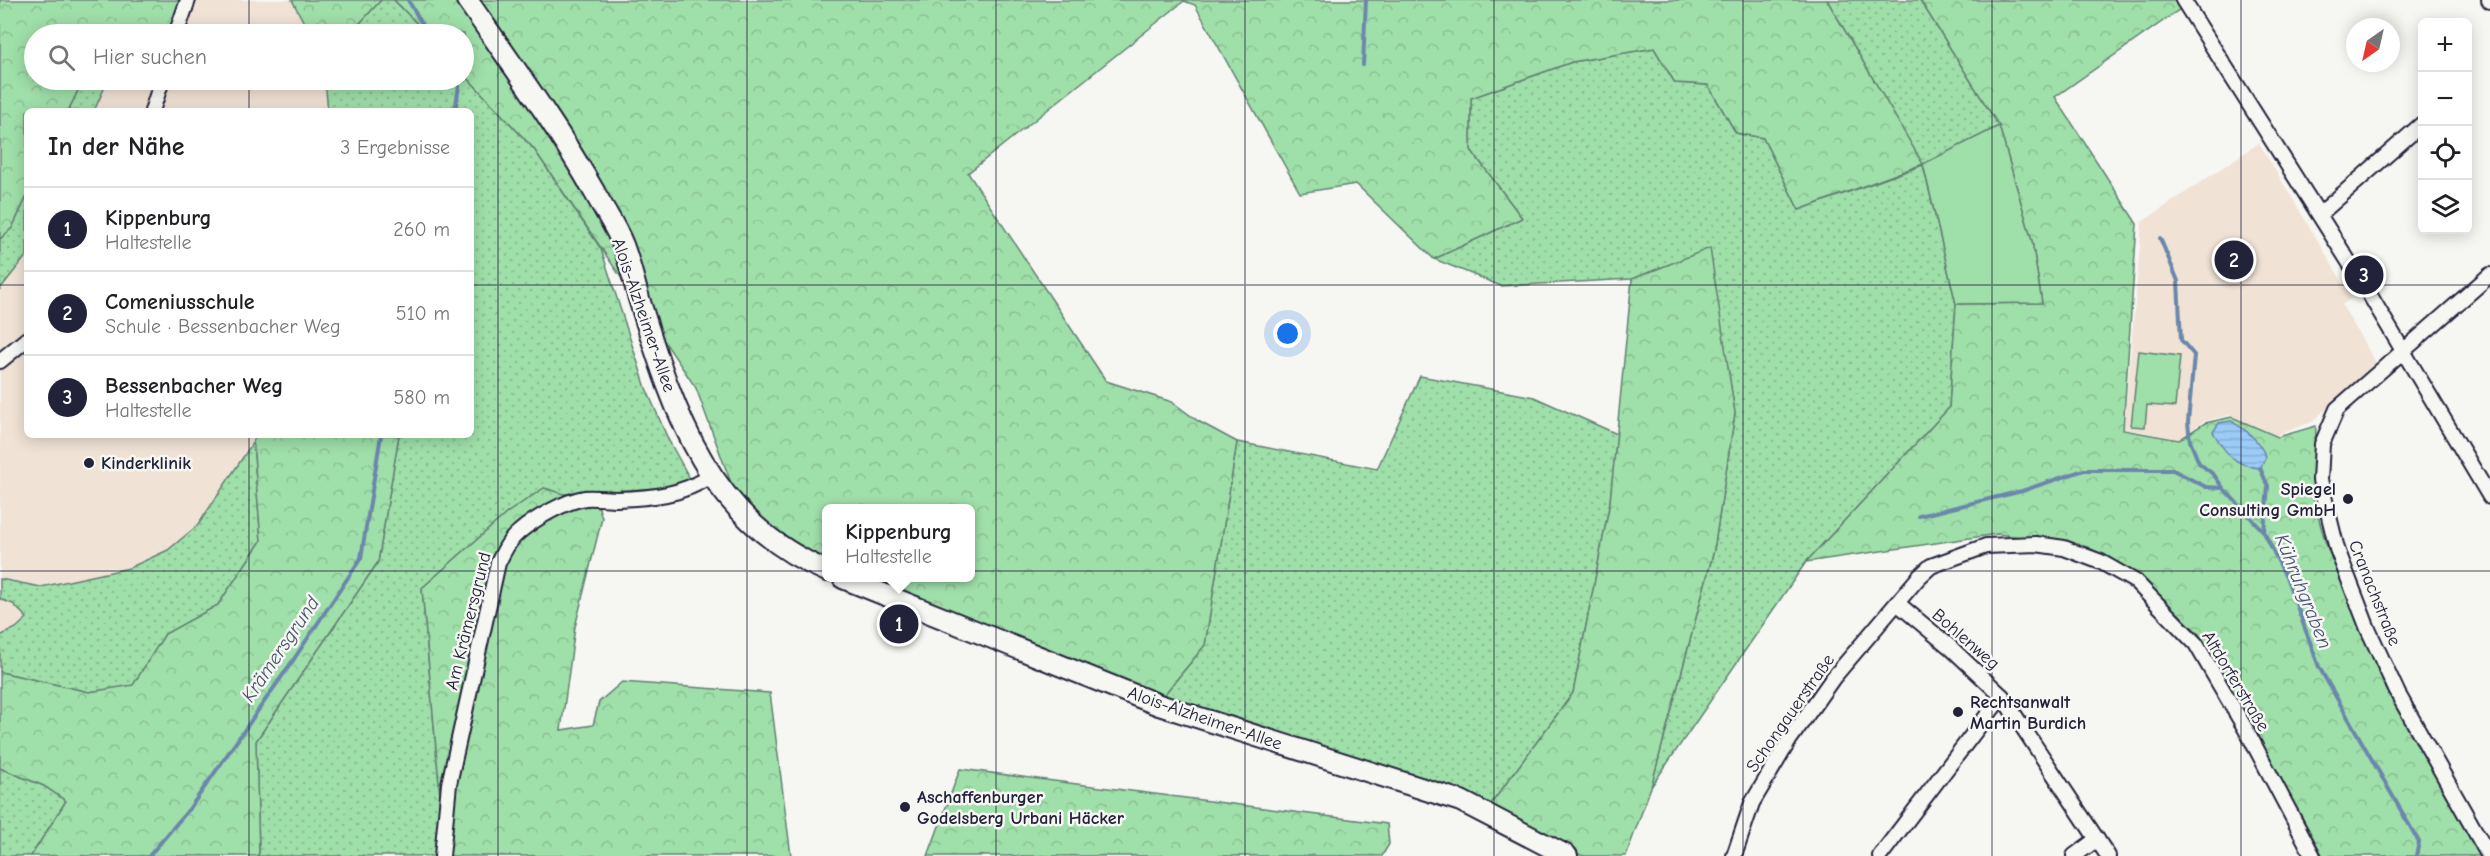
<!DOCTYPE html>
<html lang="de">
<meta charset="utf-8">
<style>
:root{--surface:#fff;--page:#f6f6f6;--text:#202124;--muted:#757577;--line:#e0e0e0;--accent:#22223b}
body{margin:0;font-family:"Comic Neue",sans-serif;background:var(--page);color:var(--text)}
.controls{position:absolute;right:18px;top:18px;display:grid;overflow:hidden;border-radius:9px;box-shadow:0 3px 15px #0003}
.controls button{width:54px;height:54px;display:grid;place-items:center;padding:0;border:0;border-bottom:2px solid var(--line);background:var(--surface);color:var(--text);font:30px sans-serif}
.compass{position:absolute;left:2346px;top:18px;width:54px;height:54px;border-radius:50%;background:var(--surface);box-shadow:0 3px 15px #0003;rotate:214deg}
.you{position:absolute;left:1288px;top:334px;width:21px;height:21px;margin:-15px;border:4px solid #fff;border-radius:50%;background:#1a73e8;box-shadow:0 0 0 9px #1a73e833}
.badge{display:grid;place-items:center;width:39px;height:39px;border-radius:50%;background:var(--accent);color:#fff;font-size:20px;font-weight:700}
.pin{position:absolute;translate:-50% -50%;border:3px solid #fff;box-shadow:0 2px 6px #0006}
.popup{position:absolute;left:822px;top:504px;width:153px;height:78px;box-sizing:border-box;display:grid;place-content:center;border-radius:9px;background:var(--surface);filter:drop-shadow(0 2px 4px #0005);font-size:20px;white-space:nowrap;color:var(--muted)}
.popup b{font-size:22px;color:var(--text)}
.popup::after{content:'';position:absolute;left:50%;top:100%;margin-left:-12px;border:12px solid transparent;border-top-color:var(--surface)}
.list{margin:0;padding:0;list-style:none}
h2{display:flex;justify-content:space-between;align-items:center;height:78px;margin:0;padding:0 24px;font-size:26px}
h2 small{font-size:20px;font-weight:400;color:var(--muted)}
.list li{display:grid;grid-template-columns:39px 1fr auto;gap:18px;align-items:center;box-sizing:border-box;height:84px;padding:0 24px;border-top:2px solid var(--line)}
.list b{display:block;font-size:22px;white-space:nowrap}
.list p{margin:0;font-size:20px;white-space:nowrap;color:var(--muted)}
.list em{font-size:20px;font-style:normal;color:var(--muted)}
.icon{flex:none;width:33px;height:33px;fill:none;stroke:currentColor;stroke-width:2;stroke-linecap:round;stroke-linejoin:round}
.map{position:relative;flex:none;width:2490px;height:856px;overflow:hidden}
.search{position:absolute;background:var(--surface);box-shadow:0 3px 15px #0003;left:24px;top:24px;width:450px;height:66px;display:flex;align-items:center;gap:15px;box-sizing:border-box;padding:0 21px;border-radius:33px;color:var(--muted);font-size:22px}
.panel{position:absolute;background:var(--surface);box-shadow:0 3px 15px #0003;left:24px;top:108px;width:450px;height:330px;border-radius:9px}
.map>svg:first-child{display:block}
.built{fill:#f0e2d5}
.grass{fill:url(#grass-dots);stroke:#608072;stroke-width:1.5}
.forest{fill:url(#forest-crowns);stroke:#608072;stroke-width:1.5}
.garden{fill:#9fdfa9;stroke:#608072;stroke-width:1.5}
.water{fill:url(#water-rules);stroke:#6b87ac;stroke-width:1.5}
.lines{fill:none;stroke-linecap:round;stroke-linejoin:round}
.stream{stroke:#6b87ac;stroke-width:4}
.street-casing{stroke:#22223b;stroke-width:18}
.secondary-casing{stroke:#22223b;stroke-width:24}
.street{stroke:#f6f6f2;stroke-width:14}
.secondary{stroke:#f6f6f2;stroke-width:20}
.grid{fill:none;stroke:#22223b;stroke-width:1.5;stroke-opacity:0.55}
.poi-dot{fill:#22223b;stroke:#f6f6f2;stroke-width:2}
.labels{text-anchor:middle;stroke-width:5;stroke-linejoin:round;paint-order:stroke}
.street-label{font-size:18px;fill:#22223b;stroke:#f6f6f2}
.poi-label{font-size:18px;font-weight:bold;fill:#22223b;stroke:#f6f6f2;text-anchor:start}
.water-label{font-size:20px;font-style:italic;fill:#465573;stroke:#f6f6f2}
</style>
<div class="map">
<svg width="2490" height="856" viewBox="0 0 2490 856">
<defs>
<pattern id="grass-dots" width="8" height="8" patternUnits="userSpaceOnUse" patternTransform="scale(1.5)"><rect width="8" height="8" fill="#9fdfa9"/><path d="M2 2h.1M6 6h.1" fill="none" stroke="#89bf92" stroke-width="1.8" stroke-linecap="round"/></pattern>
<pattern id="forest-crowns" width="20" height="18" patternUnits="userSpaceOnUse" patternTransform="scale(1.5)"><rect width="20" height="18" fill="#9fdfa9"/><path d="M2 6a3 3 0 1 1 6 0M12 15a3 3 0 1 1 6 0" fill="none" stroke="#89bf92"/></pattern>
<pattern id="water-rules" width="6" height="5" patternUnits="userSpaceOnUse" patternTransform="scale(1.5)"><rect width="6" height="5" fill="#9bcbf7"/><path d="M0 2.5h6" fill="none" stroke="#85aed5"/></pattern>
</defs>
<rect width="100%" height="100%" fill="#f6f6f2"/>
<filter id="ink" filterUnits="userSpaceOnUse"><feTurbulence type="fractalNoise" baseFrequency=".0167" numOctaves="2"/><feDisplacementMap in="SourceGraphic" scale="12" xChannelSelector="R" yChannelSelector="G"/><feConvolveMatrix kernelMatrix="1 2 1 2 8 2 1 2 1" color-interpolation-filters="sRGB"/></filter>
<g filter="url(#ink)">
<!-- built -->
<g class="built">
<polygon points="193,0 292,0 310,34 179,34"/>
<polygon points="108,80 158,89 162,80 325,80 328,111 94,111"/>
<polygon points="2259,143 2352,298 2342,305 2376,363 2312,422 2276,435 2230,415 2204,421 2179,439 2124,429 2142,222"/>
<polygon points="27,255 27,435 256,435 198,525 168,550 129,568 41,587 0,579 0,289"/>
<polygon points="0,599 13,604 28,618 16,628 0,636"/>
</g>
<!-- grass -->
<g class="grass">
<polygon points="381,0 394,0 427,34 350,34"/>
<polygon points="1827,0 1920,0 1999,126 1923,165 1956,304 1949,408 1806,562 1651,787 1714,550 1735,413 1709,249 1632,279 1501,286 1434,259 1522,218 1471,150 1471,98 1572,62 1654,48 1675,83 1708,85 1736,133 1763,138 1799,210 1923,165"/>
<polygon points="464,74 534,149 601,249 646,388 668,439 690,479 669,487 615,491 562,494 544,488 507,513 422,588 443,829 440,856 257,856 259,853 256,741 378,562 399,435 471,435 471,111 328,111 325,80 464,80"/>
<polygon points="83,80 108,80 94,111 68,111"/>
<polygon points="27,196 27,255 0,289 0,239 12,228"/>
<polygon points="1420,376 1534,397 1617,434 1610,502 1573,693 1491,804 1464,793 1163,696 1205,645 1237,442 1377,469"/>
<polygon points="253,442 261,541 218,605 165,634 133,686 89,692 0,672 0,636 16,628 27,618 13,604 0,599 0,579 41,587 129,568 168,550 198,525"/>
<polygon points="0,768 44,786 66,801 31,856 0,856"/>
</g>
<!-- forest -->
<g class="forest">
<polygon points="0,0 193,0 179,34 34,34 34,80 83,80 68,111 27,111 27,196 12,228 0,239"/>
<polygon points="292,0 381,0 350,34 310,34"/>
<polygon points="394,0 1827,0 1923,164 1799,210 1763,138 1736,133 1708,85 1675,83 1654,48 1572,62 1471,98 1471,150 1522,218 1434,259 1356,184 1300,193 1195,5 1184,1 968,173 1106,381 1172,402 1198,421 1237,442 1205,645 1163,696 867,578 971,578 971,508 827,508 827,561 786,540 755,516 734,491 696,388 534,149 464,74 464,34 427,34"/>
<polygon points="1920,0 2179,0 2183,7 2055,97 2137,224 2123,430 2179,440 2205,423 2232,417 2278,437 2316,426 2313,498 2326,544 2387,691 2480,856 2323,856 2261,742 2199,634 2140,576 2084,545 1997,534 1806,562 1949,408 1956,304 2042,303 2032,241 1999,126"/>
<polygon points="1710,248 1735,413 1714,550 1651,787 1626,856 1582,856 1491,804 1573,693 1610,502 1632,279"/>
<polygon points="256,435 399,435 378,562 256,741 259,853 257,856 31,856 66,801 44,786 0,768 0,672 89,692 133,685 165,634 218,605 261,541 253,442"/>
<polygon points="544,488 598,505 602,518 575,627 561,730 593,725 599,702 622,682 770,693 791,856 443,856 443,829 422,588 507,513"/>
<polygon points="960,769 1387,824 1389,844 1382,856 928,856"/>
</g>
<!-- garden -->
<g class="garden">
<polygon points="1999,126 2032,241 2042,303 1956,304 1923,164"/>
<polygon points="2139,351 2180,356 2175,407 2147,405 2145,427 2131,426"/>
</g>
<!-- water -->
<path class="water" d="M2231 421C2248 431 2258 439 2266 457L2260 468C2235 466 2225 453 2213 432L2219 423Z"/>
<g class="lines">
<!-- stream -->
<g class="stream">
<polyline points="408,0 428,34"/>
<polyline points="1363,65 1366,0"/>
<polyline points="455,80 459,86 455,111"/>
<polyline points="2160,238 2178,281 2181,340 2194,355 2188,422 2190,441 2199,463 2214,475 2223,488 2264,532 2287,579 2319,667 2419,842 2416,856"/>
<polyline points="2260,468 2268,486 2264,532"/>
<polyline points="1919,516 2022,491 2084,470 2173,470 2206,487 2222,488"/>
<polyline points="149,856 190,808 294,659 361,558 381,435"/>
</g>
<!-- street casing -->
<g class="street-casing">
<g id="street">
<polyline points="2183,0 2368,292 2490,497"/>
<polyline points="2489,0 2490,1"/>
<polyline points="176,34 188,0"/>
<polyline points="152,111 162,80"/>
<polyline points="2320,214 2422,124"/>
<polyline points="0,361 27,339"/>
<polyline points="1897,603 1950,647 2002,696 2108,856"/>
<path d="M442 856 449 784 498 563C504 551 509 540 519 532 534 519 565 501 585 498 595 497 606 499 617 499 651 498 682 495 711 476"/>
<polyline points="1734,856 1752,803 1790,739 1833,678 1919,577 1931,566 1986,546 2036,544 2064,548 2101,562 2136,582 2196,644 2249,735 2313,856"/>
<polyline points="1880,856 2002,696"/>
<polyline points="2074,856 2097,839"/>
<polyline points="2489,856 2398,694 2368,629 2337,549 2320,480 2322,444 2337,409 2490,275"/>
</g>
</g>
<!-- secondary casing -->
<g class="secondary-casing">
<g id="secondary">
<path d="M467 0C511 63 557 126 595 193 604 210 616 227 623 245 630 263 634 283 640 302 675 415 709 521 827 571"/>
<polyline points="843,578 1159,705 1461,801 1567,856"/>
</g>
</g>
<!-- street -->
<use href="#street" class="street"/>
<!-- secondary -->
<use href="#secondary" class="secondary"/>
</g>
</g>
<!-- grid -->
<path class="grid" d="M249 0V34M498 0V856M747 0V856M996 0V856M1245 0V856M1494 0V856M1743 0V856M1992 0V856M2241 0V856M249 80V111M0 285H27M471 285H2490M249 435V856M0 571H2490"/>
<!-- markers -->
<g class="poi-dot">
<circle cx="89" cy="463" r="6"/>
<circle cx="2348" cy="499" r="6"/>
<circle cx="1958" cy="712" r="6"/>
<circle cx="905" cy="807" r="6"/>
</g>
<g class="labels">
<!-- street labels -->
<g class="street-label">
<text transform="translate(644 315) rotate(71)" y="6">Alois-Alzheimer-Allee</text>
<text transform="translate(2375 593) rotate(68)" y="6">Cranachstraße</text>
<text transform="translate(468 621) rotate(-76)" y="6">Am Krämersgrund</text>
<text transform="translate(1966 639) rotate(41)" y="6">Bohlenweg</text>
<text transform="translate(2236 681) rotate(59)" y="6">Altdorferstraße</text>
<text transform="translate(1790 713) rotate(-55)" y="6">Schongauerstraße</text>
<text transform="translate(1205 718) rotate(19)" y="6">Alois-Alzheimer-Allee</text>
</g>
<!-- poi labels -->
<g class="poi-label">
<text x="101" y="469">Kinderklinik</text>
<text x="2336" y="495" text-anchor="end">Spiegel<tspan x="2336" dy="21">Consulting GmbH</tspan></text>
<text x="1970" y="708">Rechtsanwalt<tspan x="1970" dy="21">Martin Burdich</tspan></text>
<text x="917" y="803">Aschaffenburger<tspan x="917" dy="21">Godelsberg Urbani Häcker</tspan></text>
</g>
<!-- water labels -->
<g class="water-label">
<text transform="translate(2304 591) rotate(68)" y="7">Kühruhgraben</text>
<text transform="translate(280 649) rotate(-56)" y="7">Krämersgrund</text>
</g>
</g>
</svg>
<div class="controls">
<button>+</button>
<button>−</button>
<button><svg class="icon" aria-label="locate" viewBox="0 0 24 24"><circle cx="12" cy="12" r="6"/><path d="M12 2v4M12 18v4M2 12h4M18 12h4"/></svg></button>
<button><svg class="icon" aria-label="layers" viewBox="0 0 24 24"><path d="M12 4l9 5-9 5-9-5zM3 14l9 5 9-5"/></svg></button>
</div>
<svg class="compass" viewBox="-18 -18 36 36"><path d="M0-13l5 13h-10z" fill="#e53935"/><path d="M0 13l5-13h-10z" fill="#757577"/></svg>
<div class="you"></div>
<div class="pin badge" style="left:899px;top:624px">1</div>
<div class="popup"><b>Kippenburg</b>Haltestelle</div>
<div class="pin badge" style="left:2234px;top:260px">2</div>
<div class="pin badge" style="left:2364px;top:275px">3</div>
<div class="search"><svg class="icon" aria-label="search" viewBox="0 0 24 24"><circle cx="10" cy="10" r="6"/><path d="M15 15l6 6"/></svg>Hier suchen</div>
<section class="panel">
<h2>In der Nähe<small>3 Ergebnisse</small></h2>
<ul class="list">
<li><span class="badge">1</span><div><b>Kippenburg</b><p>Haltestelle</p></div><em>260 m</em></li>
<li><span class="badge">2</span><div><b>Comeniusschule</b><p>Schule · Bessenbacher Weg</p></div><em>510 m</em></li>
<li><span class="badge">3</span><div><b>Bessenbacher Weg</b><p>Haltestelle</p></div><em>580 m</em></li>
</ul>
</section>
</div>
